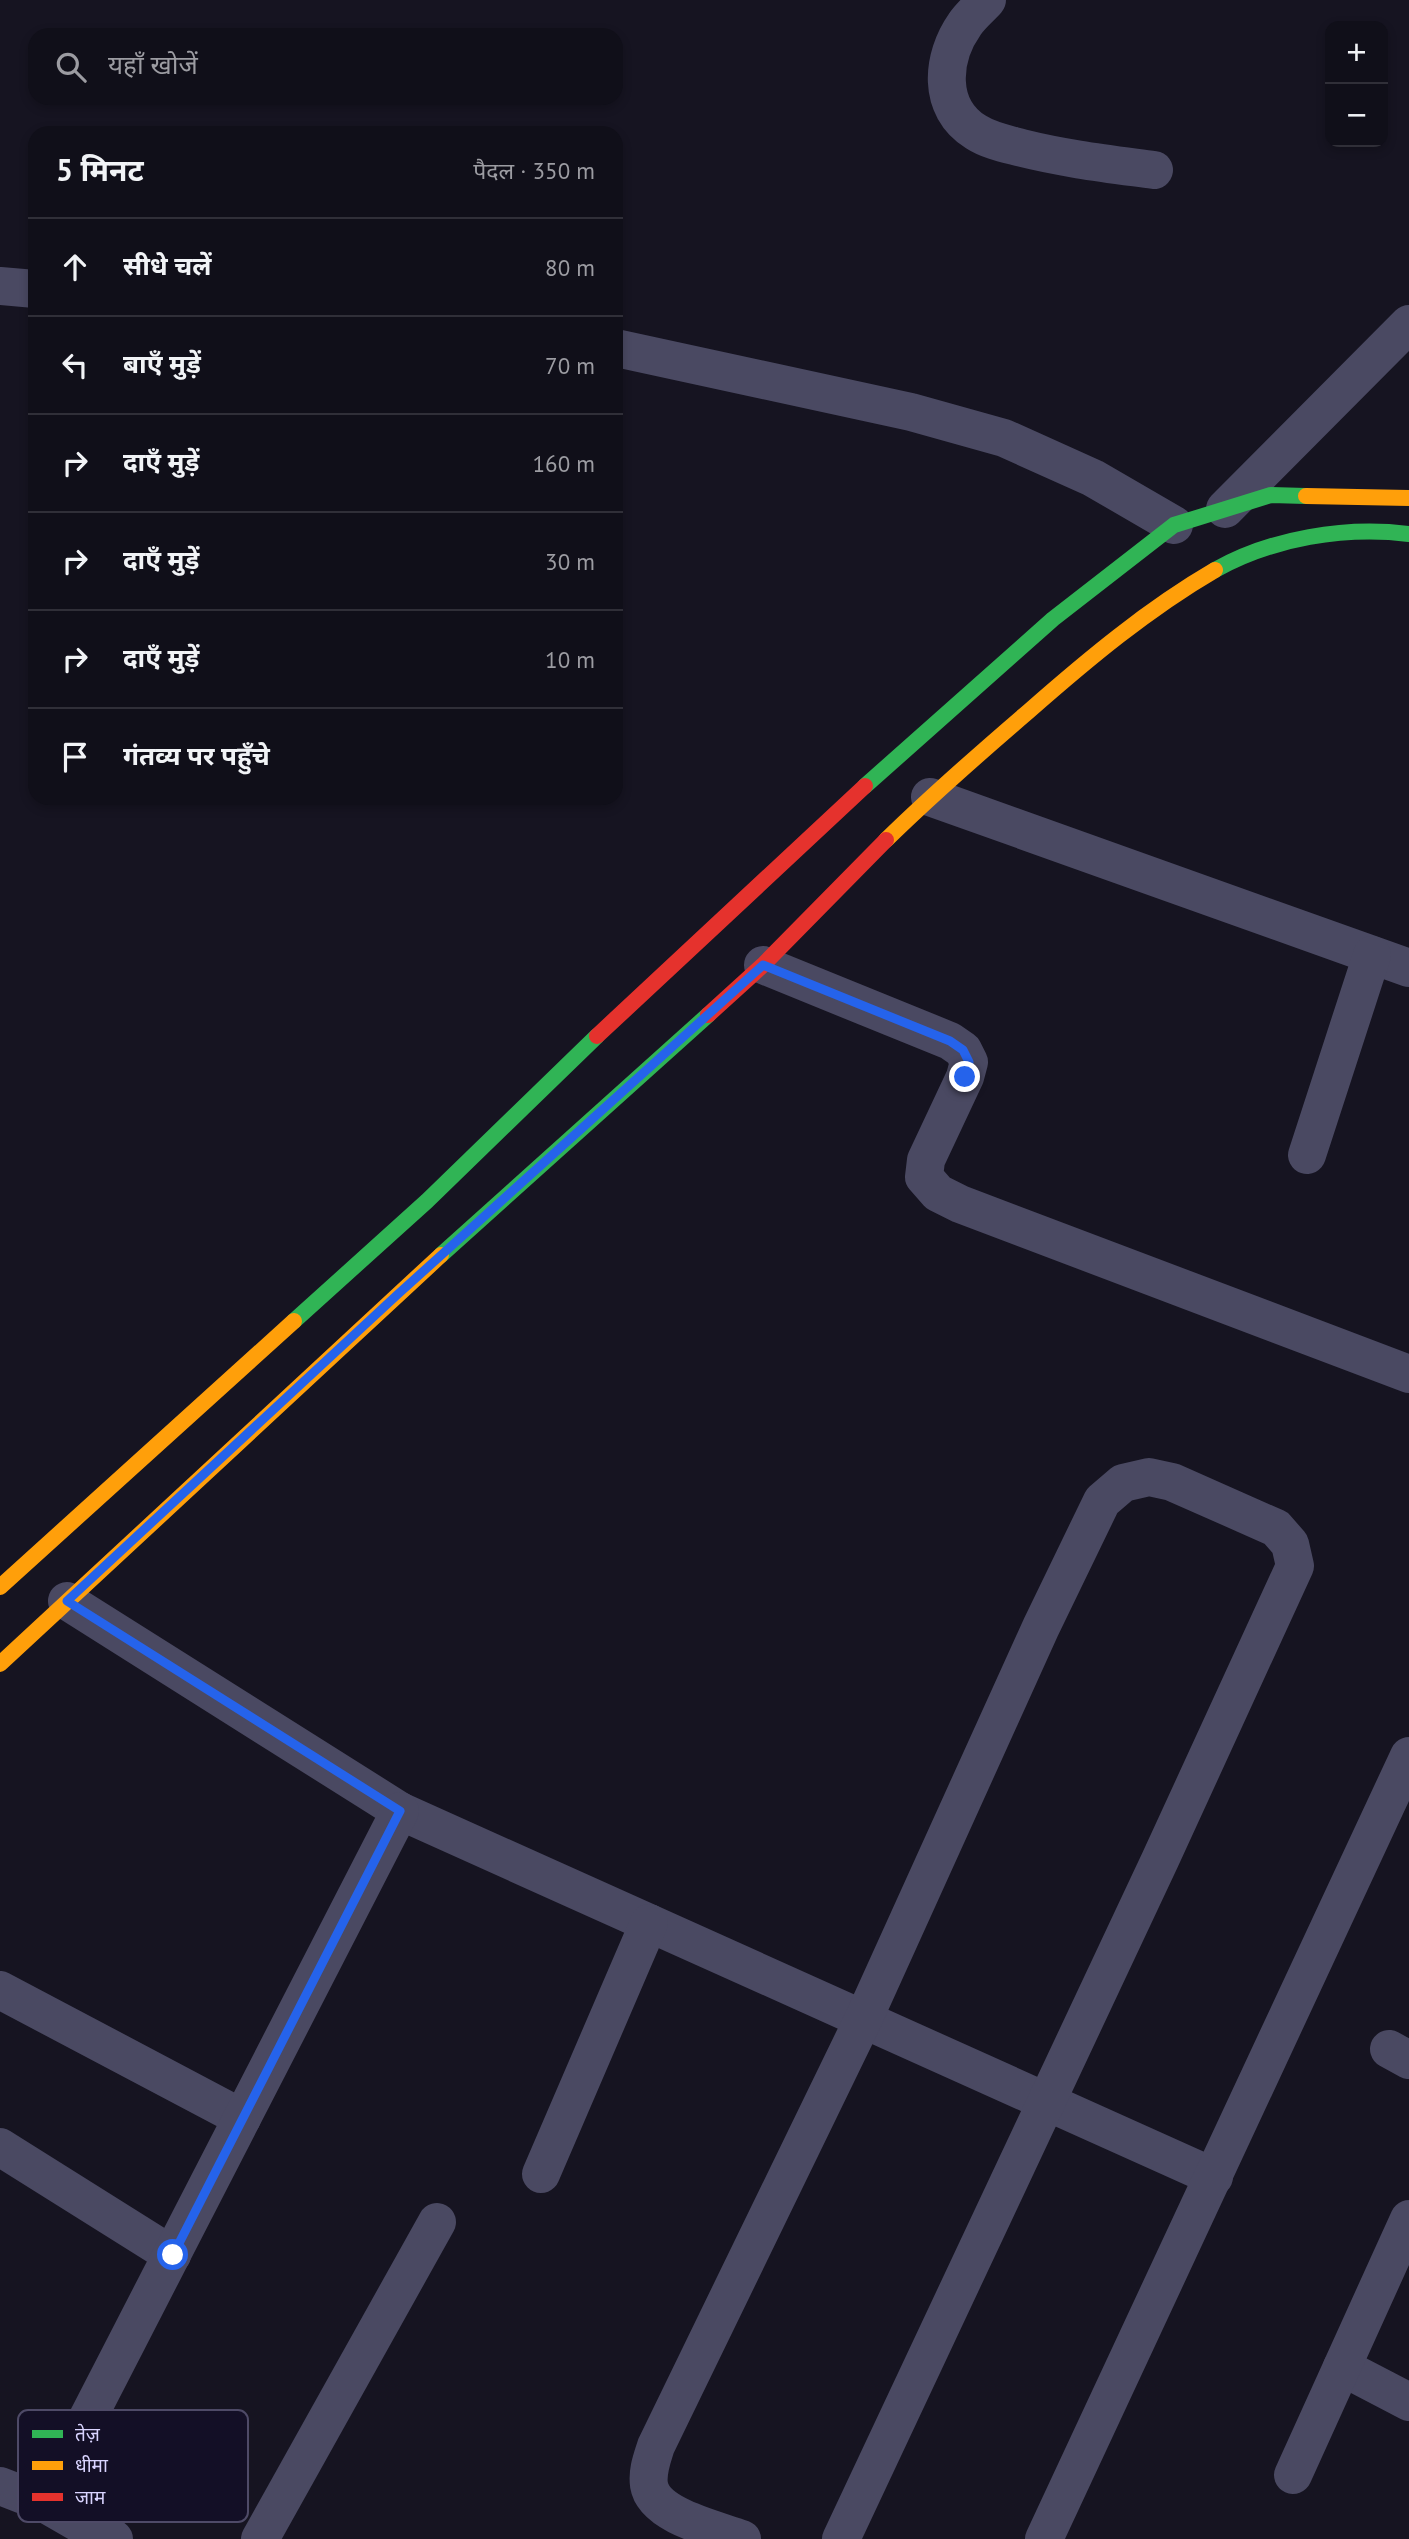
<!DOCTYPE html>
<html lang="hi">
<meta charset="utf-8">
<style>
:root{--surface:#100f19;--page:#191822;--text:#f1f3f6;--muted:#9c9ca2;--line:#302f38}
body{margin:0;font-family:"PT Sans","Noto Sans Devanagari",sans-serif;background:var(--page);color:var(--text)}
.controls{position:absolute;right:21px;top:21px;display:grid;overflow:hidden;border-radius:14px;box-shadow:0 4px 10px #0003}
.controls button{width:63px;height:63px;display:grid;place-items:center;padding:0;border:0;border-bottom:2px solid var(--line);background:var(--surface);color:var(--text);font:35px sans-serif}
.stop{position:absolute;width:21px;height:21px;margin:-16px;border:5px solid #2563eb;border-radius:50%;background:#fff}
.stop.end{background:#2563eb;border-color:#fff;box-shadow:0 2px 7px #0008}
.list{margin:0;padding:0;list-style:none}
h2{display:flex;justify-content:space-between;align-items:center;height:91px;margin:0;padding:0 28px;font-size:30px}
h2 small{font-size:23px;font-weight:400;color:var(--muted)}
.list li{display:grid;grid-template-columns:46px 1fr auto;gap:21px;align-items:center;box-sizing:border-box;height:98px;padding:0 28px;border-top:2px solid var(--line)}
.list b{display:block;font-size:26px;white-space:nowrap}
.list em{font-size:23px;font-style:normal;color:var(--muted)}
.icon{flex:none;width:38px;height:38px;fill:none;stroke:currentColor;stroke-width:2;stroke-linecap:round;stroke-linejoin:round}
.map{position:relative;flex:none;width:1409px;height:2539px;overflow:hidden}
.search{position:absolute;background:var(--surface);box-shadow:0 4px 10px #0003;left:28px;top:28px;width:595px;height:77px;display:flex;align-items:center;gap:18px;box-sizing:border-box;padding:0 24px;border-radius:21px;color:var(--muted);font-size:26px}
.panel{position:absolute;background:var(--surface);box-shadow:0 4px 10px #0003;left:28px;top:126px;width:595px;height:679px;border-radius:21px}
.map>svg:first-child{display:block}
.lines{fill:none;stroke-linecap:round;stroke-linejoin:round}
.street{stroke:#4a4962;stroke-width:38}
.fast{stroke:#30b455;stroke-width:16}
.slow{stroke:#ff9f0a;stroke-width:16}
.jam{stroke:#e5322d;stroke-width:16}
.route{stroke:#2563eb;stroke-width:9}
.key{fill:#130f26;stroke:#4e4a67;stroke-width:2}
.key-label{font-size:19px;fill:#d9d4ff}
</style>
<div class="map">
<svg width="1409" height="2539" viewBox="0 0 1409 2539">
<rect width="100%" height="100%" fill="#161421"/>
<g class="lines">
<!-- street -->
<g class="street">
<path d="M987 0C980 8 971 15 965 24 941 58 937 108 976 132 990 141 1007 144 1022 148 1066 159 1110 164 1154 170"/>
<polyline points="0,286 35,289"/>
<polyline points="616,348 911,412 1004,438 1093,478 1174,525"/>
<polyline points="1225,509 1409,324"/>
<polyline points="930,797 1409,968"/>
<polyline points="763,965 950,1041 963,1050 969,1062 965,1077 926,1160 924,1177 938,1193 960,1204 1409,1374"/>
<polyline points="1307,1155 1372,955"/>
<polyline points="67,1601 400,1811 1214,2177"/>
<polyline points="0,1990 242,2118"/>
<polyline points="1389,2049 1409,2060"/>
<polyline points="0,2147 172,2255"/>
<polyline points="541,2174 649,1923"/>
<polyline points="1342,2367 1409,2402"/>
<polyline points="1293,2475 1409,2219"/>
<polyline points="0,2486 44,2503 89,2529 114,2539"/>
<polyline points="44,2503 400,1811"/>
<polyline points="260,2539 437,2222"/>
<path d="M742 2539C715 2529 654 2516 649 2485 647 2471 652 2459 656 2446L863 2020 1041 1627 1102 1501 1123 1483 1149 1477 1172 1482 1276 1528 1290 1544 1295 1566 1160 1860 841 2539"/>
<polyline points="1044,2539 1409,1756"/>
</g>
<!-- fast -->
<g class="fast">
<path d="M1215 570C1272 538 1345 526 1409 534"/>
<polyline points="865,786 1053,619 1174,525 1271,495 1306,496"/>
<polyline points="441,1255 708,1015"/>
<polyline points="294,1321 427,1201 597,1036"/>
</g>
<!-- slow -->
<g class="slow">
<polyline points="1306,496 1409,498"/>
<path d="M886 840C932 795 980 753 1029 711 1087 660 1148 609 1215 570"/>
<polyline points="0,1587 294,1321"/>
<polyline points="0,1664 441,1255"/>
</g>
<!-- jam -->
<g class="jam">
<polyline points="708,1015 763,965 886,840"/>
<polyline points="597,1036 865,786"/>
</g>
</g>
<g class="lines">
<!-- route -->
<polyline class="route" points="173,2255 400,1811 67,1601 397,1295 763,965 950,1041 963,1050 969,1062 965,1077"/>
</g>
<!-- legend -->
<rect x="18" y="2410" width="230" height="112" rx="10" class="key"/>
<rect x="32" y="2430" width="31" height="8" fill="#30b455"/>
<rect x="32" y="2461" width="31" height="9" fill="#ff9f0a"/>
<rect x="32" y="2493" width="31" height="8" fill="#e5322d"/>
<g class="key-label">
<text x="75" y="2441">तेज़</text>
<text x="75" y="2472">धीमा</text>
<text x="75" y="2504">जाम</text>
</g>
</svg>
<div class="controls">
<button>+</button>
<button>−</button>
</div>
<div class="stop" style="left:173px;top:2255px"></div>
<div class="stop end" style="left:965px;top:1077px"></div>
<div class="search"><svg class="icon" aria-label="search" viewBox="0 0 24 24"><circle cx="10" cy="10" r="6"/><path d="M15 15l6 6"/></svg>यहाँ खोजें</div>
<section class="panel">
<h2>5 मिनट<small>पैदल · 350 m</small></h2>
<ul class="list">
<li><svg class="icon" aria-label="ahead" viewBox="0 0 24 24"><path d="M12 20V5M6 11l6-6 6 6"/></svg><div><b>सीधे चलें</b></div><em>80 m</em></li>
<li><svg class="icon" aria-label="left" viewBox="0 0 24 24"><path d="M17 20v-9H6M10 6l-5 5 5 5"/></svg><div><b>बाएँ मुड़ें</b></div><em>70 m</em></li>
<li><svg class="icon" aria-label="right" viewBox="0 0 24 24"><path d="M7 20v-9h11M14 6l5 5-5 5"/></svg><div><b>दाएँ मुड़ें</b></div><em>160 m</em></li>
<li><svg class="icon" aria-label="right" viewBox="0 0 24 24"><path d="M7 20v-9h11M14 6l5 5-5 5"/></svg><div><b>दाएँ मुड़ें</b></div><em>30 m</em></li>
<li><svg class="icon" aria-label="right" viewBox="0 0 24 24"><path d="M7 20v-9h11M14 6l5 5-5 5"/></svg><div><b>दाएँ मुड़ें</b></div><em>10 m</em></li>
<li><svg class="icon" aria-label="arrive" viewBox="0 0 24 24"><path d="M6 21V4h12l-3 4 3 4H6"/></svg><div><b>गंतव्य पर पहुँचे</b></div></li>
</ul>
</section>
</div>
